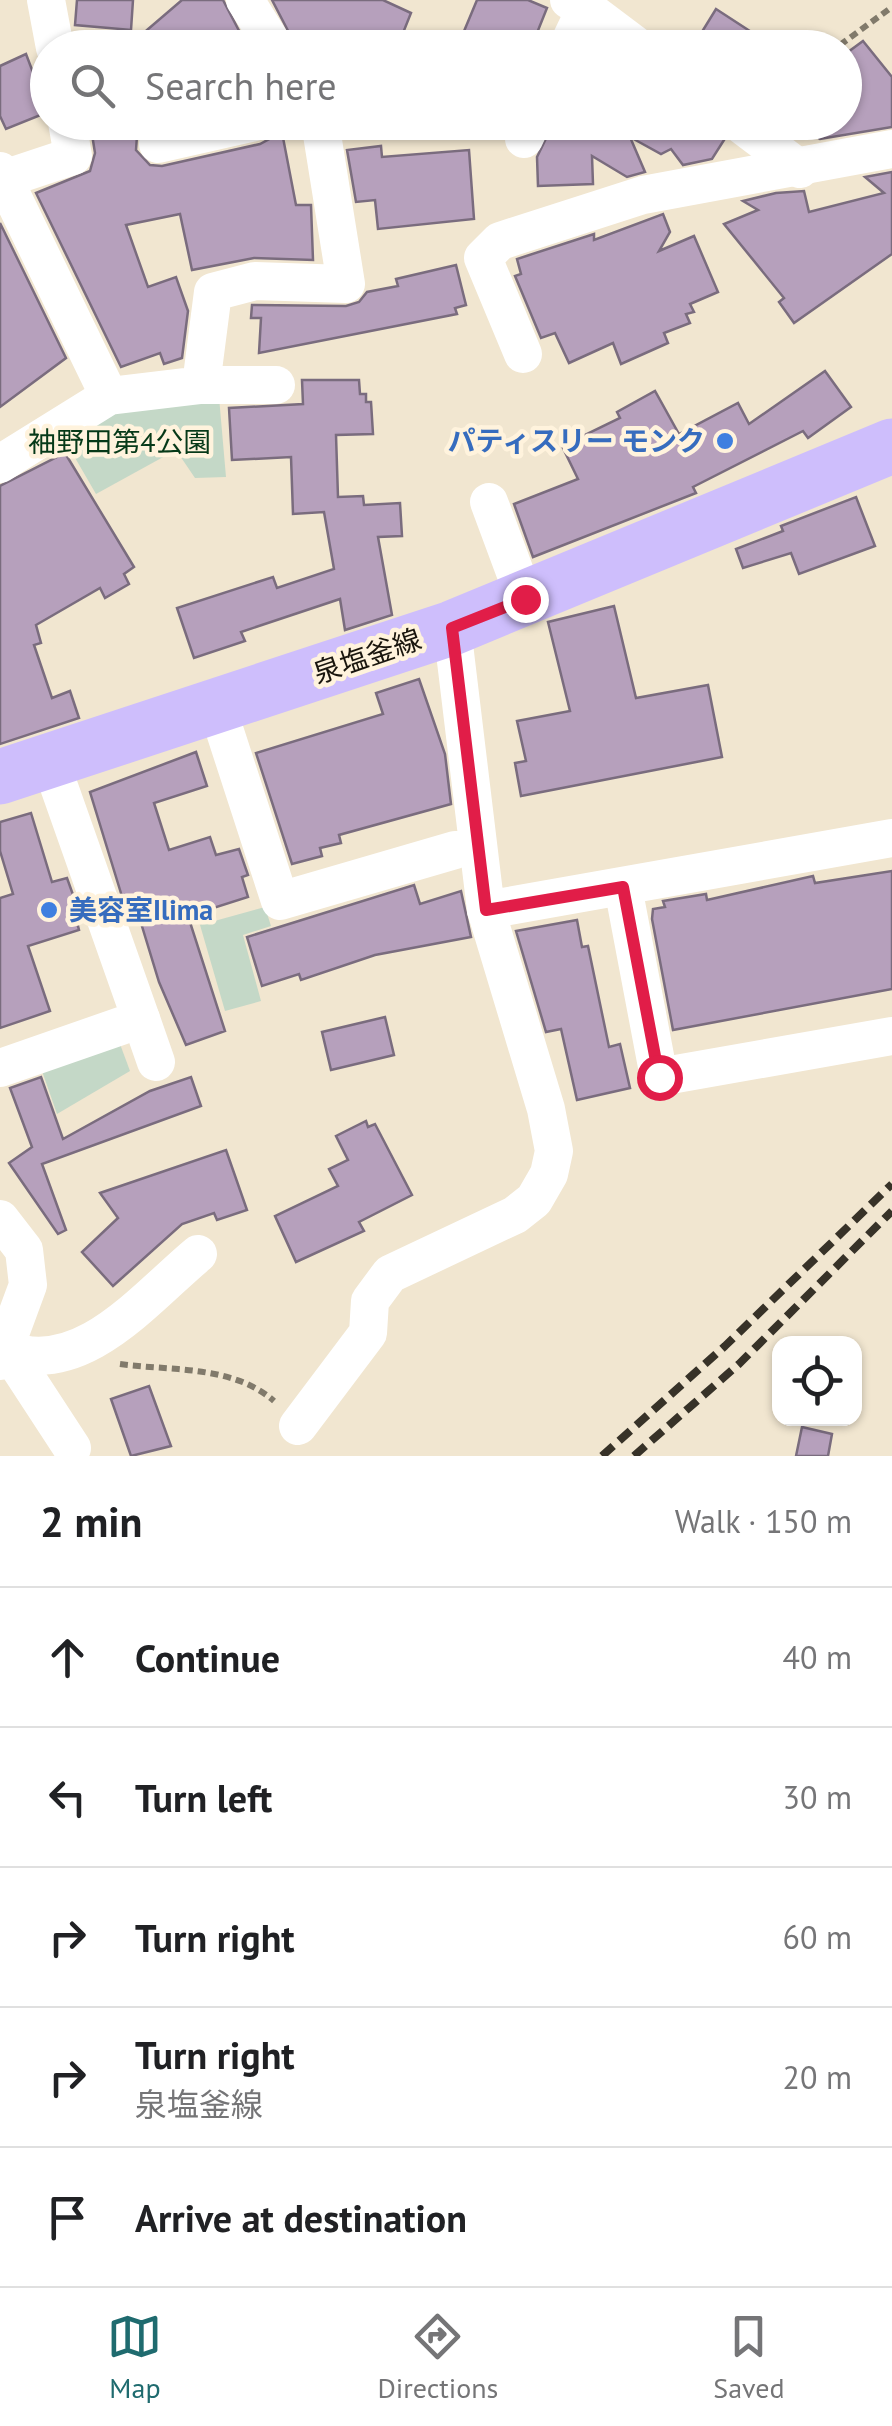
<!DOCTYPE html>
<meta charset="utf-8">
<style>
:root{--surface:#fff;--page:#f2f2f2;--text:#202124;--muted:#757577;--line:#e0e0e0;--accent:#1f6b6f}
body{margin:0;font-family:"PT Sans","Noto Sans JP",sans-serif;background:var(--page);color:var(--text)}
.controls{position:absolute;right:30px;bottom:30px;display:grid;overflow:hidden;border-radius:20px;box-shadow:0 2px 8px #0004}
.controls button{width:90px;height:90px;display:grid;place-items:center;padding:0;border:0;border-bottom:2px solid var(--line);background:var(--surface);color:var(--text);font:50px sans-serif}
.stop{position:absolute;width:30px;height:30px;margin:-22px;border:8px solid #e11d48;border-radius:50%;background:#fff}
.stop.end{background:#e11d48;border-color:#fff;box-shadow:0 2px 10px #0008}
.list{margin:0;padding:0;list-style:none}
h2{display:flex;justify-content:space-between;align-items:center;height:130px;margin:0;padding:0 40px;font-size:42px}
h2 small{font-size:32px;font-weight:400;color:var(--muted)}
.list li{display:grid;grid-template-columns:65px 1fr auto;gap:30px;align-items:center;box-sizing:border-box;height:140px;padding:0 40px;border-top:2px solid var(--line)}
.list b{display:block;font-size:38px;white-space:nowrap}
.list p{margin:0;font-size:32px;white-space:nowrap;color:var(--muted)}
.list em{font-size:32px;font-style:normal;color:var(--muted)}
.icon{flex:none;width:55px;height:55px;fill:none;stroke:currentColor;stroke-width:2;stroke-linecap:round;stroke-linejoin:round}
.map{position:relative;flex:none;width:892px;height:1456px;overflow:hidden}
.search{position:absolute;background:var(--surface);box-shadow:0 2px 8px #0004;left:30px;right:30px;top:30px;height:110px;display:flex;align-items:center;gap:25px;box-sizing:border-box;padding:0 35px;border-radius:55px;color:var(--muted);font-size:38px}
.sheet{height:830px;background:var(--surface)}
nav{display:flex;justify-content:space-around;align-items:center;box-sizing:border-box;height:140px;border-top:2px solid var(--line);background:var(--surface);font-size:28px;color:var(--muted)}
nav a{display:grid;justify-items:center;gap:5px}
nav .on{color:var(--accent)}
.map>svg:first-child{display:block}
.green{fill:#c4d8c7}
.building{fill:#b6a0bc;stroke:#7a6c7e;stroke-width:2.5}
.lines{fill:none;stroke-linecap:round;stroke-linejoin:round}
.path{stroke:#817a6b;stroke-width:6;stroke-dasharray:8 5;stroke-linecap:butt}
.street{stroke:#fff;stroke-width:38}
.primary{stroke:#cebefc;stroke-width:55}
.rail{stroke:#373228;stroke-width:8;stroke-dasharray:15 8;stroke-linecap:butt}
.route{stroke:#e11d48;stroke-width:12}
.shop-dot{fill:#3f7fe0;stroke:#fff3dd;stroke-width:4}
.labels{text-anchor:middle;stroke-width:9;stroke-linejoin:round;paint-order:stroke}
.shop-label{font-size:28px;font-weight:bold;fill:#366cbe;stroke:#fff3dd;text-anchor:end}
.park-label{font-size:28px;fill:#063918;stroke:#fff3dd}
.street-label{font-size:28px;fill:#19150d;stroke:#fff3dd}
</style>
<div class="map">
<svg width="892" height="1456" viewBox="0 0 892 1456">
<rect width="100%" height="100%" fill="#f1e6d0"/>
<!-- green -->
<g class="green">
<polygon points="219,397 226,477 195,478 176,450 96,494 63,437 114,406"/>
<polygon points="265,907 271,926 243,935 261,1001 225,1011 200,925"/>
<polygon points="120,1044 130,1071 57,1114 42,1071"/>
</g>
<!-- building -->
<g class="building">
<polygon points="77,0 133,0 131,30 75,25"/>
<polygon points="182,0 223,0 248,48 126,48"/>
<polygon points="272,0 383,0 411,13 397,48 297,48"/>
<polygon points="477,0 528,0 547,8 531,48 457,48"/>
<polygon points="716,9 776,48 692,48"/>
<polygon points="863,41 892,77 892,127 820,139 815,136 828,122 844,122 844,55"/>
<polygon points="26,54 48,112 6,129 0,116 0,66"/>
<polygon points="90,122 152,122 137,136 136,150 150,165 162,166 260,144 271,138 280,122 296,205 311,205 313,260 254,258 192,270 180,214 126,225 148,287 176,277 188,311 182,358 164,364 160,353 121,367 36,193 90,171 95,153"/>
<polygon points="554,122 716,122 712,125 724,140 712,159 683,165 671,149 661,154 630,137 645,172 627,177 592,156 593,184 538,186 537,157"/>
<polygon points="381,146 382,157 469,150 474,219 378,229 375,200 356,202 347,150"/>
<polygon points="892,172 892,254 794,323 779,302 784,298 724,224 758,210 743,201 776,193 804,191 809,212 884,193 865,177"/>
<polygon points="663,214 670,232 659,251 694,236 718,292 690,304 694,312 686,314 690,323 664,333 668,343 621,364 613,343 569,363 555,333 541,338 515,276 521,274 517,259 594,234 594,240"/>
<polygon points="0,223 66,358 0,407"/>
<polygon points="456,265 466,305 455,308 457,314 259,353 261,318 251,318 252,305 346,306 359,302 367,292 398,286 396,279"/>
<polygon points="825,371 851,407 808,438 803,431 693,487 696,493 533,557 514,504 578,479 562,446 620,418 617,412 655,391 679,434 738,403 749,424"/>
<polygon points="302,380 359,380 360,394 366,394 366,402 371,402 373,434 336,435 338,497 363,496 364,505 400,503 402,536 378,537 392,615 345,630 340,599 241,632 245,641 194,658 177,608 273,577 277,588 334,569 324,512 293,514 291,457 232,460 229,408 303,404"/>
<polygon points="65,453 134,567 124,574 129,584 105,598 100,588 36,625 41,643 34,645 52,698 70,691 79,718 0,744 0,486"/>
<polygon points="856,497 875,546 799,574 791,553 743,568 736,549 783,531 781,526"/>
<polygon points="614,606 636,698 708,685 722,757 521,796 515,763 526,761 517,721 570,711 548,622"/>
<polygon points="419,679 445,754 451,804 339,835 341,843 320,848 322,856 292,864 256,753 383,714 376,693"/>
<polygon points="196,752 207,786 154,803 169,850 210,837 216,855 239,849 248,875 242,877 248,897 188,916 225,1031 186,1045 159,982 134,900 124,903 90,792"/>
<polygon points="31,813 52,882 67,878 81,917 76,918 79,930 28,946 50,1011 0,1028 0,898 13,894 0,851 0,822"/>
<polygon points="892,871 892,989 673,1030 652,919 653,909 665,907 663,901 706,894 707,900 813,876 815,883"/>
<polygon points="414,885 420,904 461,891 471,937 375,955 301,980 299,974 262,986 247,937"/>
<polygon points="577,920 582,947 588,946 609,1047 620,1044 630,1088 577,1100 561,1029 546,1032 516,931"/>
<polygon points="385,1017 394,1055 331,1070 322,1032"/>
<polygon points="41,1077 63,1139 150,1091 191,1077 201,1106 42,1164 66,1230 58,1234 9,1163 32,1147 10,1088"/>
<polygon points="366,1121 368,1127 375,1124 412,1195 359,1222 364,1231 296,1262 275,1216 338,1186 329,1169 348,1160 336,1136"/>
<polygon points="226,1150 247,1210 217,1220 214,1213 182,1224 113,1286 82,1252 118,1218 100,1193"/>
<polygon points="149,1386 171,1446 131,1456 111,1399"/>
<polygon points="802,1427 832,1434 828,1456 796,1456"/>
</g>
<g class="lines">
<!-- path -->
<g class="path">
<polyline points="840,45 892,7"/>
<path d="M120 1364C171 1371 233 1365 274 1401"/>
</g>
<!-- street -->
<g class="street">
<polyline points="46,0 55,48"/>
<polyline points="245,0 275,48"/>
<polyline points="569,0 586,8 639,48"/>
<polyline points="567,48 586,8"/>
<polyline points="738,122 800,169"/>
<polyline points="524,139 532,122"/>
<polyline points="158,144 255,122"/>
<polyline points="0,171 109,396"/>
<polyline points="4,179 73,156 67,122"/>
<polyline points="523,354 483,258 500,241 643,195 892,149"/>
<polyline points="201,385 276,385"/>
<polyline points="0,464 109,396 201,385 213,292 255,281 346,284 320,122"/>
<polyline points="489,502 525,599"/>
<polyline points="452,628 486,910 892,838"/>
<polyline points="217,707 280,901 455,850"/>
<polyline points="623,887 659,1077 892,1036"/>
<polyline points="141,1019 156,1062"/>
<polyline points="0,1068 141,1019 50,761"/>
<polyline points="0,1219 24,1250 28,1285 0,1361"/>
<path d="M8 1350C82 1378 145 1298 198 1254"/>
<polyline points="8,1350 72,1448"/>
<polyline points="298,1426 368,1333 370,1301 390,1274 515,1215 534,1200 549,1174 554,1151 546,1109 486,910"/>
</g>
<!-- primary -->
<polyline class="primary" points="0,777 452,628 892,446"/>
<!-- rail -->
<g class="rail">
<polyline points="602,1456 725,1346 892,1184"/>
<polyline points="634,1456 739,1364 892,1211"/>
</g>
</g>
<g class="lines">
<!-- route -->
<polyline class="route" points="525,599 452,628 486,910 623,887 659,1077"/>
</g>
<!-- markers -->
<g class="shop-dot">
<circle cx="725" cy="441" r="10"/>
<circle cx="49" cy="910" r="10"/>
</g>
<g class="labels">
<!-- shop labels -->
<g class="shop-label">
<text x="705" y="451">パティスリー モンク</text>
<text x="69" y="920" text-anchor="start">美容室Ilima</text>
</g>
<!-- park labels -->
<g class="park-label">
<text x="120" y="452">袖野田第4公園</text>
</g>
<!-- street labels -->
<g class="street-label">
<text transform="translate(367 656) rotate(-19)" y="10">泉塩釜線</text>
</g>
</g>
</svg>
<div class="controls">
<button><svg class="icon" aria-label="locate" viewBox="0 0 24 24"><circle cx="12" cy="12" r="6"/><path d="M12 2v4M12 18v4M2 12h4M18 12h4"/></svg></button>
</div>
<div class="stop" style="left:659px;top:1077px"></div>
<div class="stop end" style="left:525px;top:599px"></div>
<div class="search"><svg class="icon" aria-label="search" viewBox="0 0 24 24"><circle cx="10" cy="10" r="6"/><path d="M15 15l6 6"/></svg>Search here</div>
</div>
<section class="sheet">
<h2>2 min<small>Walk · 150 m</small></h2>
<ul class="list">
<li><svg class="icon" aria-label="ahead" viewBox="0 0 24 24"><path d="M12 20V5M6 11l6-6 6 6"/></svg><div><b>Continue</b></div><em>40 m</em></li>
<li><svg class="icon" aria-label="left" viewBox="0 0 24 24"><path d="M17 20v-9H6M10 6l-5 5 5 5"/></svg><div><b>Turn left</b></div><em>30 m</em></li>
<li><svg class="icon" aria-label="right" viewBox="0 0 24 24"><path d="M7 20v-9h11M14 6l5 5-5 5"/></svg><div><b>Turn right</b></div><em>60 m</em></li>
<li><svg class="icon" aria-label="right" viewBox="0 0 24 24"><path d="M7 20v-9h11M14 6l5 5-5 5"/></svg><div><b>Turn right</b><p>泉塩釜線</p></div><em>20 m</em></li>
<li><svg class="icon" aria-label="arrive" viewBox="0 0 24 24"><path d="M6 21V4h12l-3 4 3 4H6"/></svg><div><b>Arrive at destination</b></div></li>
</ul>
</section>
<nav>
<a class="on"><svg class="icon" aria-label="map" viewBox="0 0 24 24"><path d="M3 6l6-2 6 2 6-2v14l-6 2-6-2-6 2zM9 4v14M15 6v14"/></svg>Map</a>
<a><svg class="icon" aria-label="directions" viewBox="0 0 24 24"><path d="M12 3l9 9-9 9-9-9zM9 14v-3h6M13 9l2 2-2 2"/></svg>Directions</a>
<a><svg class="icon" aria-label="saved" viewBox="0 0 24 24"><path d="M7 4h10v16l-5-4-5 4z"/></svg>Saved</a>
</nav>
